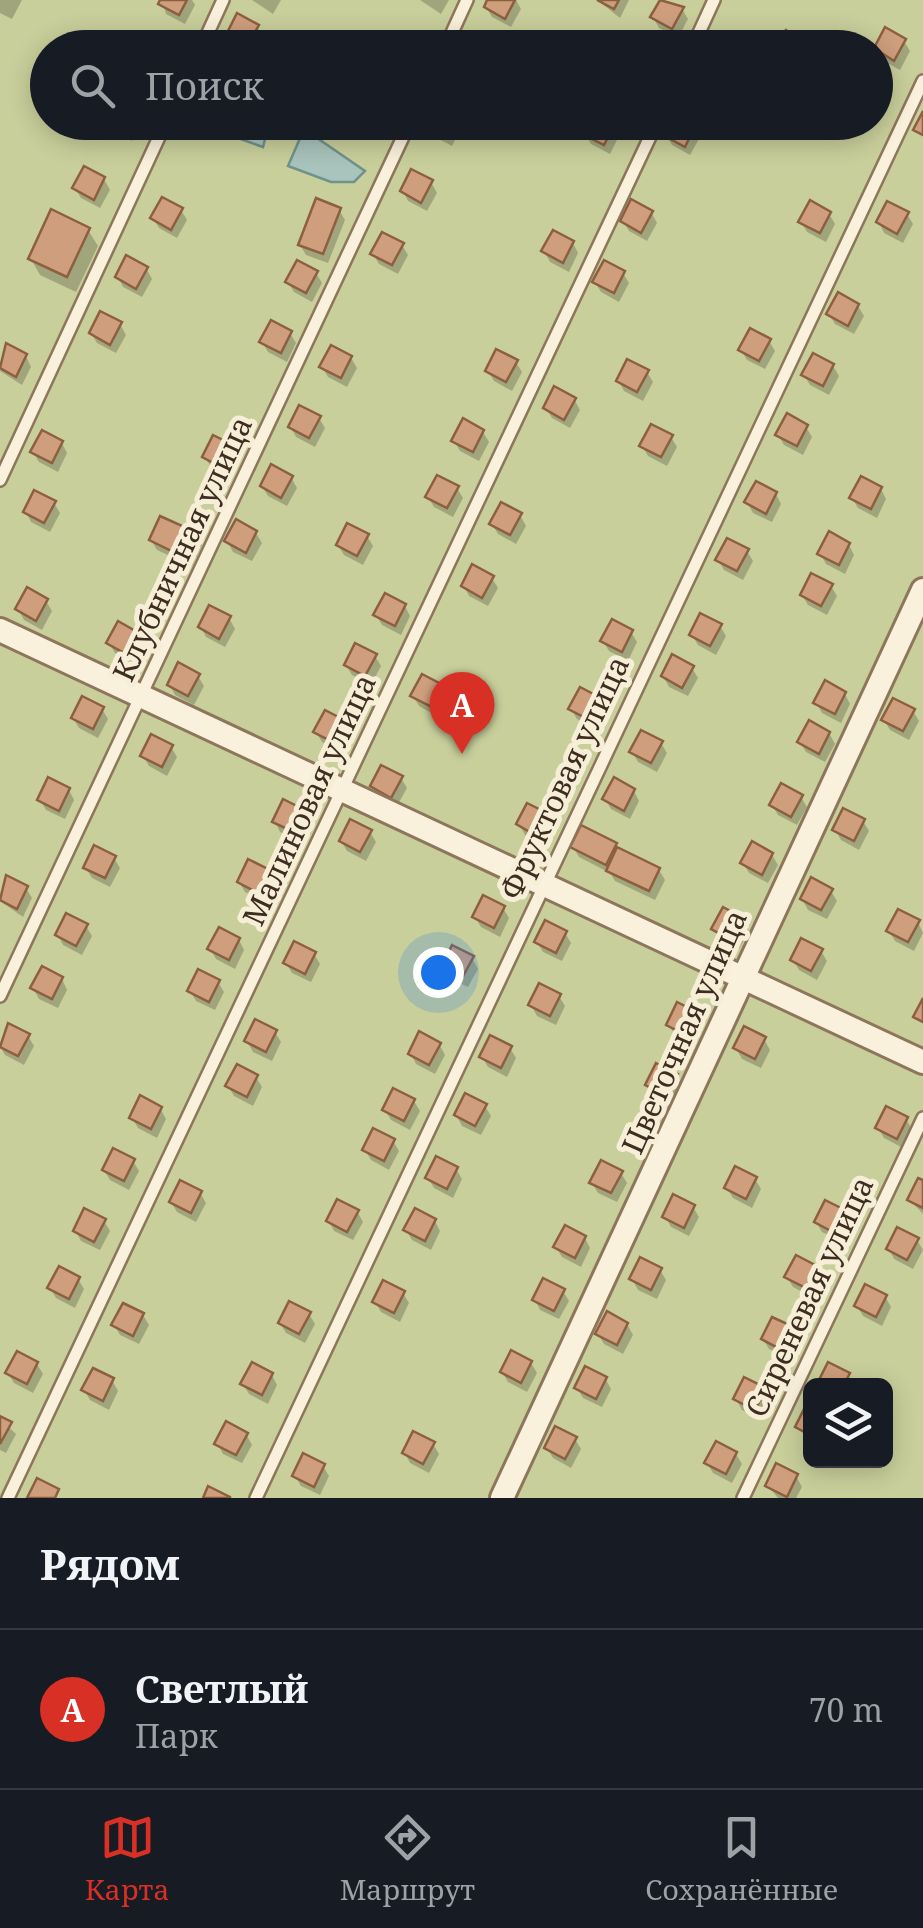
<!DOCTYPE html>
<html lang="ru">
<meta charset="utf-8">
<style>
:root{--surface:#171b24;--page:#242831;--text:#f1f3f6;--muted:#9ea1a6;--line:#363941;--accent:#d93025}
body{margin:0;font-family:"Noto Serif",serif;background:var(--page);color:var(--text)}
.controls{position:absolute;right:30px;bottom:30px;display:grid;overflow:hidden;border-radius:15px;box-shadow:0 5px 25px #0003}
.controls button{width:90px;height:90px;display:grid;place-items:center;padding:0;border:0;border-bottom:2px solid var(--line);background:var(--surface);color:var(--text);font:50px sans-serif}
.you{position:absolute;left:438px;top:972px;width:35px;height:35px;margin:-25px;border:8px solid #fff;border-radius:50%;background:#1a73e8;box-shadow:0 0 0 15px #1a73e833}
.badge{display:grid;place-items:center;width:65px;height:65px;border-radius:50%;background:var(--accent);color:#fff;font-size:32px;font-weight:700}
.pin{position:absolute;translate:-50% -82px;filter:drop-shadow(0 2px 5px #0008)}
.pin::after{content:'';position:absolute;top:52px;width:35px;height:30px;background:inherit;clip-path:polygon(0 0,100% 0,50% 100%)}
.list{margin:0;padding:0;list-style:none}
h2{display:flex;justify-content:space-between;align-items:center;height:130px;margin:0;padding:0 40px;font-size:42px}
h2 small{font-size:32px;font-weight:400;color:var(--muted)}
.list li{display:grid;grid-template-columns:65px 1fr auto;gap:30px;align-items:center;box-sizing:border-box;height:160px;padding:0 40px;border-top:2px solid var(--line)}
.list b{display:block;font-size:38px;white-space:nowrap}
.list p{margin:0;font-size:32px;white-space:nowrap;color:var(--muted)}
.list em{font-size:32px;font-style:normal;color:var(--muted)}
.icon{flex:none;width:55px;height:55px;fill:none;stroke:currentColor;stroke-width:2;stroke-linecap:round;stroke-linejoin:round}
.map{position:relative;flex:none;width:923px;height:1498px;overflow:hidden}
.search{position:absolute;background:var(--surface);box-shadow:0 5px 25px #0003;left:30px;right:30px;top:30px;height:110px;display:flex;align-items:center;gap:25px;box-sizing:border-box;padding:0 35px;border-radius:55px;color:var(--muted);font-size:38px}
.sheet{height:290px;background:var(--surface)}
nav{display:flex;justify-content:space-around;align-items:center;box-sizing:border-box;height:140px;border-top:2px solid var(--line);background:var(--surface);font-size:28px;color:var(--muted)}
nav a{display:grid;justify-items:center;gap:5px}
nav .on{color:var(--accent)}
.map>svg:first-child{display:block}
.green{fill:#c9cf9b;fill-rule:evenodd}
.water{fill:#a9c4bc;stroke:#6f938a;stroke-width:2.5}
.shadow{fill:#0003}
.building{fill:#cf9f7d;stroke:#8d5f41;stroke-width:2.5}
.lines{fill:none;stroke-linecap:round;stroke-linejoin:round}
.lane-casing{stroke:#8d765c;stroke-width:16}
.street-casing{stroke:#8d765c;stroke-width:28}
.lane{stroke:#faf1dc;stroke-width:11}
.street{stroke:#faf1dc;stroke-width:22}
.labels{text-anchor:middle;stroke-width:10;stroke-linejoin:round;paint-order:stroke}
.street-label{font-size:30px;fill:#3d2e20;stroke:#f7eed8}
</style>
<div class="map">
<svg width="923" height="1498" viewBox="0 0 923 1498">
<rect width="100%" height="100%" fill="#f0e4c8"/>
<!-- green -->
<path class="green" d="M0 0H923V1498H0ZM48 48H876V122H48ZM810 1386H886V1460H810Z"/>
<!-- water -->
<g class="water">
<polygon points="195,123 269,123 263,147"/>
<polygon points="304,129 365,171 354,182 331,182 288,166"/>
</g>
<!-- shadow -->
<g class="shadow">
<polygon points="0,0 22,0 12,19 0,13"/>
<polygon points="162,0 192,0 195,5 185,24 166,14"/>
<polygon points="252,0 281,0 273,14"/>
<polygon points="420,0 449,0 441,14"/>
<polygon points="490,0 516,0 521,9 511,27 492,17 486,7"/>
<polygon points="597,0 629,0 620,18"/>
<polygon points="662,0 682,9 688,19 678,38 659,28 653,17"/>
<polygon points="257,27 263,37 257,48 238,48 228,35"/>
<polygon points="886,31 904,41 910,51 900,70 882,60 876,49"/>
<polygon points="108,122 142,122 142,123 132,141 113,132"/>
<polygon points="429,122 459,122 462,127 452,146 433,136"/>
<polygon points="591,122 614,125 619,136 610,154 591,144 585,134"/>
<polygon points="673,122 687,122 700,137 690,155 672,145 666,135"/>
<polygon points="104,179 110,190 100,208 81,198 75,188"/>
<polygon points="431,182 437,193 427,211 408,201 403,191"/>
<polygon points="181,210 187,220 177,238 159,228 153,218"/>
<polygon points="339,210 345,220 328,263 306,255 300,245"/>
<polygon points="651,212 657,223 647,241 629,231 623,221"/>
<polygon points="829,214 835,224 826,242 807,232 801,222"/>
<polygon points="907,214 913,224 903,243 884,233 879,222"/>
<polygon points="88,230 98,246 76,292 40,275 31,259"/>
<polygon points="573,243 578,253 569,272 550,262 544,251"/>
<polygon points="402,245 408,255 398,274 379,264 373,254"/>
<polygon points="146,268 152,279 142,297 123,287 118,277"/>
<polygon points="316,273 322,283 312,302 294,292 288,282"/>
<polygon points="623,273 629,283 619,302 601,292 595,282"/>
<polygon points="858,306 864,316 854,334 835,324 829,314"/>
<polygon points="120,324 126,335 116,353 97,343 91,333"/>
<polygon points="290,333 296,343 287,362 268,352 262,342"/>
<polygon points="769,341 775,351 765,369 747,360 741,350"/>
<polygon points="7,346 26,356 31,367 22,385 0,371"/>
<polygon points="351,358 357,368 347,387 328,377 322,367"/>
<polygon points="516,362 522,372 512,391 494,381 488,371"/>
<polygon points="833,366 839,376 829,395 810,385 804,375"/>
<polygon points="647,372 653,382 643,401 624,391 618,380"/>
<polygon points="574,399 580,410 570,428 552,418 546,408"/>
<polygon points="319,418 325,428 315,447 296,437 291,427"/>
<polygon points="806,427 812,437 803,455 784,445 778,435"/>
<polygon points="483,432 489,442 479,461 460,451 454,441"/>
<polygon points="671,437 677,447 667,466 648,456 642,446"/>
<polygon points="62,443 67,453 58,472 39,462 33,452"/>
<polygon points="233,448 239,458 229,477 211,467 205,457"/>
<polygon points="291,477 297,488 287,506 268,496 262,486"/>
<polygon points="457,488 463,498 453,517 434,507 428,497"/>
<polygon points="881,489 886,499 877,518 858,508 852,498"/>
<polygon points="776,494 781,504 772,522 753,513 747,502"/>
<polygon points="54,503 60,513 50,532 31,522 26,512"/>
<polygon points="520,515 526,526 516,544 498,534 492,524"/>
<polygon points="256,533 262,543 252,561 233,552 227,541"/>
<polygon points="196,535 202,545 192,566 157,550 151,540"/>
<polygon points="367,536 373,546 363,565 344,555 338,545"/>
<polygon points="849,545 854,555 845,574 826,564 820,553"/>
<polygon points="747,551 753,561 743,580 724,570 718,560"/>
<polygon points="492,578 498,588 488,606 469,596 464,586"/>
<polygon points="831,586 837,596 827,615 808,605 802,595"/>
<polygon points="46,601 52,611 42,630 24,620 18,609"/>
<polygon points="405,606 410,616 401,635 382,625 376,615"/>
<polygon points="229,618 235,629 225,647 206,637 201,627"/>
<polygon points="720,626 726,636 716,655 698,645 692,635"/>
<polygon points="631,632 637,642 628,661 609,651 603,641"/>
<polygon points="138,634 144,645 134,663 115,653 109,643"/>
<polygon points="375,656 381,666 371,685 352,675 346,665"/>
<polygon points="692,668 698,678 688,696 669,687 663,676"/>
<polygon points="198,676 204,686 194,705 175,695 169,684"/>
<polygon points="441,687 447,697 437,716 419,706 413,696"/>
<polygon points="845,694 850,704 841,723 822,713 816,702"/>
<polygon points="600,700 606,710 596,729 577,719 571,709"/>
<polygon points="102,709 108,719 98,738 79,728 73,718"/>
<polygon points="913,711 919,721 909,740 890,730 884,720"/>
<polygon points="344,723 350,733 340,752 322,742 316,732"/>
<polygon points="829,733 835,744 825,762 806,752 800,742"/>
<polygon points="661,743 667,753 657,772 638,762 632,752"/>
<polygon points="171,747 177,757 167,776 149,766 143,756"/>
<polygon points="401,778 407,788 397,806 378,797 372,786"/>
<polygon points="69,790 74,800 65,819 46,810 40,800"/>
<polygon points="634,791 639,801 630,819 611,809 605,799"/>
<polygon points="801,797 807,807 797,825 778,815 772,805"/>
<polygon points="303,812 309,822 299,841 280,832 275,822"/>
<polygon points="547,816 553,826 543,845 525,835 519,824"/>
<polygon points="863,821 869,831 859,850 841,840 835,830"/>
<polygon points="370,832 376,842 366,861 347,851 341,841"/>
<polygon points="615,845 619,851 659,870 665,880 655,900 615,881 610,873 579,857 573,847"/>
<polygon points="772,855 778,865 768,883 749,873 743,863"/>
<polygon points="114,858 120,868 110,887 92,878 86,868"/>
<polygon points="268,872 274,882 264,901 245,892 239,882"/>
<polygon points="7,879 26,888 32,898 23,917 0,901"/>
<polygon points="831,891 837,901 827,919 808,910 802,899"/>
<polygon points="503,908 509,918 500,937 481,927 475,917"/>
<polygon points="743,920 749,931 739,949 720,939 714,929"/>
<polygon points="918,922 923,933 914,951 895,941 889,931"/>
<polygon points="86,926 92,936 82,955 63,945 58,935"/>
<polygon points="565,933 571,943 562,961 543,952 537,942"/>
<polygon points="239,940 244,950 235,969 216,959 210,949"/>
<polygon points="821,951 827,961 817,980 799,970 793,960"/>
<polygon points="314,954 320,964 311,982 292,973 286,963"/>
<polygon points="472,958 478,969 468,987 449,978 443,968"/>
<polygon points="62,979 67,990 58,1008 39,999 33,988"/>
<polygon points="218,982 224,992 215,1010 196,1001 190,991"/>
<polygon points="559,996 565,1006 556,1025 537,1016 531,1005"/>
<polygon points="697,1015 703,1026 694,1045 675,1035 669,1025"/>
<polygon points="9,1026 28,1036 34,1046 24,1065 5,1055 0,1046"/>
<polygon points="275,1032 281,1042 272,1061 253,1052 247,1041"/>
<polygon points="764,1039 770,1050 761,1068 742,1059 736,1048"/>
<polygon points="439,1044 445,1055 435,1074 416,1064 411,1054"/>
<polygon points="510,1048 516,1058 507,1077 488,1067 482,1057"/>
<polygon points="676,1076 682,1086 673,1105 654,1095 648,1085"/>
<polygon points="256,1077 262,1087 253,1106 234,1096 228,1086"/>
<polygon points="414,1101 420,1111 410,1130 391,1120 385,1110"/>
<polygon points="485,1106 491,1116 481,1135 462,1126 456,1115"/>
<polygon points="160,1108 166,1119 157,1138 138,1128 132,1118"/>
<polygon points="906,1119 912,1129 903,1148 884,1138 878,1128"/>
<polygon points="393,1141 399,1151 389,1170 371,1160 365,1150"/>
<polygon points="133,1161 139,1171 129,1190 110,1180 104,1170"/>
<polygon points="456,1169 462,1179 453,1198 434,1188 428,1178"/>
<polygon points="621,1173 627,1183 617,1202 598,1193 592,1183"/>
<polygon points="755,1179 761,1189 752,1208 733,1198 727,1188"/>
<polygon points="923,1183 923,1214 910,1200"/>
<polygon points="200,1193 206,1203 196,1222 177,1212 171,1202"/>
<polygon points="693,1207 699,1217 689,1236 671,1227 665,1216"/>
<polygon points="357,1211 363,1222 353,1240 334,1231 329,1221"/>
<polygon points="845,1213 851,1223 841,1241 822,1232 816,1222"/>
<polygon points="104,1221 110,1231 100,1250 81,1241 75,1230"/>
<polygon points="435,1221 440,1231 431,1250 412,1240 406,1230"/>
<polygon points="585,1238 590,1248 581,1267 562,1257 556,1247"/>
<polygon points="917,1240 923,1250 913,1269 894,1259 889,1249"/>
<polygon points="816,1268 821,1278 812,1297 793,1287 787,1277"/>
<polygon points="660,1270 666,1280 657,1299 638,1290 632,1279"/>
<polygon points="78,1279 84,1289 75,1308 56,1298 50,1288"/>
<polygon points="563,1291 569,1301 559,1319 540,1310 535,1300"/>
<polygon points="403,1293 409,1303 400,1322 381,1312 375,1302"/>
<polygon points="885,1296 891,1307 882,1326 863,1316 857,1306"/>
<polygon points="309,1314 315,1324 305,1343 286,1333 280,1323"/>
<polygon points="143,1315 149,1325 139,1344 120,1335 114,1325"/>
<polygon points="627,1324 633,1335 623,1354 604,1344 598,1334"/>
<polygon points="792,1329 798,1339 788,1358 769,1349 763,1339"/>
<polygon points="531,1363 537,1373 527,1392 508,1382 502,1372"/>
<polygon points="37,1364 43,1374 33,1393 14,1383 8,1373"/>
<polygon points="848,1374 853,1386 820,1384"/>
<polygon points="272,1375 277,1385 268,1404 249,1394 243,1384"/>
<polygon points="605,1378 611,1389 602,1407 583,1398 577,1388"/>
<polygon points="112,1380 118,1391 109,1410 90,1400 84,1390"/>
<polygon points="764,1390 770,1400 761,1419 742,1410 736,1399"/>
<polygon points="807,1409 810,1410 810,1441 798,1427"/>
<polygon points="0,1419 16,1434 6,1453 0,1450"/>
<polygon points="246,1434 252,1445 242,1463 223,1454 217,1443"/>
<polygon points="575,1439 581,1449 571,1468 553,1458 547,1448"/>
<polygon points="433,1444 439,1454 429,1473 410,1463 405,1453"/>
<polygon points="736,1454 742,1464 732,1483 713,1473 707,1463"/>
<polygon points="323,1466 329,1476 320,1495 301,1486 295,1476"/>
<polygon points="796,1476 802,1487 796,1498 778,1498 768,1486"/>
</g>
<!-- building -->
<g class="building">
<polygon points="160,0 187,0 179,15 158,4"/>
<polygon points="487,0 515,0 505,19 484,7"/>
<polygon points="597,0 619,0 614,9"/>
<polygon points="660,0 684,7 672,29 650,17"/>
<polygon points="237,13 259,25 247,46 226,35"/>
<polygon points="885,27 906,39 894,61 874,48"/>
<polygon points="786,30 805,46 804,48 770,48"/>
<polygon points="575,36 596,48 569,48"/>
<polygon points="923,111 923,135 913,130"/>
<polygon points="106,122 132,122 126,133"/>
<polygon points="426,122 454,122 446,137 425,126"/>
<polygon points="588,122 615,123 604,145 582,134"/>
<polygon points="670,122 696,124 685,147 663,135"/>
<polygon points="84,166 105,177 94,200 72,188"/>
<polygon points="411,169 433,180 421,203 400,191"/>
<polygon points="162,197 183,208 171,230 150,218"/>
<polygon points="316,198 341,208 323,254 298,245"/>
<polygon points="631,199 653,211 641,233 620,221"/>
<polygon points="810,200 831,212 820,233 798,222"/>
<polygon points="887,201 909,212 897,234 876,222"/>
<polygon points="51,209 90,228 67,277 28,259"/>
<polygon points="553,230 574,241 563,263 541,251"/>
<polygon points="382,232 404,243 392,265 370,254"/>
<polygon points="126,255 148,267 136,289 115,277"/>
<polygon points="297,260 318,271 306,293 285,282"/>
<polygon points="604,260 625,271 614,293 592,282"/>
<polygon points="838,292 859,304 848,326 826,314"/>
<polygon points="100,311 122,322 110,345 89,333"/>
<polygon points="271,320 292,331 281,353 259,342"/>
<polygon points="750,328 771,339 759,361 738,350"/>
<polygon points="6,343 27,354 16,377 0,368"/>
<polygon points="331,345 352,356 341,378 319,367"/>
<polygon points="496,349 518,360 506,382 485,371"/>
<polygon points="813,353 834,364 823,386 801,375"/>
<polygon points="627,359 649,370 637,392 616,381"/>
<polygon points="554,386 576,398 564,420 543,408"/>
<polygon points="299,405 321,416 309,438 288,427"/>
<polygon points="787,413 808,425 797,446 775,435"/>
<polygon points="463,418 484,430 473,452 451,441"/>
<polygon points="651,424 673,435 661,457 639,446"/>
<polygon points="42,430 63,441 52,463 30,452"/>
<polygon points="213,435 235,446 223,468 202,457"/>
<polygon points="271,464 293,476 281,498 260,486"/>
<polygon points="437,475 459,486 447,508 425,497"/>
<polygon points="861,476 882,487 871,509 849,498"/>
<polygon points="756,481 777,492 766,514 744,502"/>
<polygon points="34,490 56,501 44,523 23,512"/>
<polygon points="501,502 522,513 510,535 489,524"/>
<polygon points="160,516 198,533 186,558 149,540"/>
<polygon points="236,519 257,531 246,553 224,541"/>
<polygon points="347,523 369,534 357,556 336,545"/>
<polygon points="829,531 850,543 839,565 817,554"/>
<polygon points="727,538 749,549 737,571 715,560"/>
<polygon points="472,564 494,576 482,598 461,586"/>
<polygon points="811,573 833,584 821,606 800,595"/>
<polygon points="27,587 48,599 36,621 15,609"/>
<polygon points="385,593 406,604 395,626 373,615"/>
<polygon points="209,605 231,616 219,639 198,627"/>
<polygon points="700,613 722,624 710,646 689,635"/>
<polygon points="612,619 633,630 622,652 600,641"/>
<polygon points="118,621 139,633 128,655 106,643"/>
<polygon points="355,643 377,654 365,676 344,665"/>
<polygon points="672,654 694,666 682,688 661,676"/>
<polygon points="178,662 200,674 188,696 167,685"/>
<polygon points="422,674 443,685 432,707 410,696"/>
<polygon points="825,680 846,692 835,714 813,703"/>
<polygon points="580,687 601,698 590,720 568,709"/>
<polygon points="82,696 104,707 93,729 71,718"/>
<polygon points="893,698 915,709 903,731 881,720"/>
<polygon points="325,710 346,721 335,743 313,732"/>
<polygon points="809,720 830,732 819,754 797,742"/>
<polygon points="641,730 663,741 651,763 629,752"/>
<polygon points="151,734 173,745 162,767 140,756"/>
<polygon points="381,765 403,776 391,798 370,786"/>
<polygon points="48,777 70,788 59,811 37,800"/>
<polygon points="614,777 635,789 624,811 602,799"/>
<polygon points="781,783 803,795 791,817 769,805"/>
<polygon points="283,799 305,810 294,832 272,822"/>
<polygon points="527,803 549,814 537,836 516,824"/>
<polygon points="843,808 865,819 854,841 832,830"/>
<polygon points="350,819 372,830 360,852 339,841"/>
<polygon points="581,825 617,843 606,865 570,847"/>
<polygon points="752,841 773,853 762,875 740,863"/>
<polygon points="94,845 116,856 105,878 83,868"/>
<polygon points="617,847 660,868 649,891 606,871"/>
<polygon points="248,859 270,870 258,893 237,882"/>
<polygon points="6,875 28,886 17,909 0,900"/>
<polygon points="811,877 833,889 821,910 800,899"/>
<polygon points="483,895 505,906 494,928 472,917"/>
<polygon points="723,907 745,919 733,941 711,929"/>
<polygon points="898,909 920,920 908,942 886,931"/>
<polygon points="66,913 88,924 76,946 55,935"/>
<polygon points="545,920 567,931 556,953 534,942"/>
<polygon points="219,927 240,938 229,960 207,949"/>
<polygon points="801,938 823,949 811,971 790,960"/>
<polygon points="294,941 316,952 305,974 283,963"/>
<polygon points="452,945 474,956 462,978 441,968"/>
<polygon points="42,966 63,977 52,999 30,988"/>
<polygon points="198,969 220,980 209,1002 187,991"/>
<polygon points="539,983 561,994 550,1016 528,1005"/>
<polygon points="923,998 923,1022 913,1017"/>
<polygon points="677,1002 699,1013 688,1036 666,1025"/>
<polygon points="255,1019 277,1030 266,1052 244,1041"/>
<polygon points="8,1023 30,1034 18,1056 0,1047"/>
<polygon points="744,1026 766,1037 755,1059 733,1048"/>
<polygon points="419,1031 441,1043 429,1065 408,1054"/>
<polygon points="490,1035 512,1046 501,1068 479,1057"/>
<polygon points="656,1063 678,1074 667,1096 645,1085"/>
<polygon points="237,1064 258,1075 247,1097 225,1086"/>
<polygon points="393,1088 415,1099 404,1121 382,1110"/>
<polygon points="465,1093 487,1104 475,1126 454,1115"/>
<polygon points="140,1095 162,1107 151,1129 129,1118"/>
<polygon points="886,1106 908,1117 897,1139 875,1128"/>
<polygon points="373,1128 395,1139 384,1161 362,1150"/>
<polygon points="113,1148 135,1159 124,1181 102,1170"/>
<polygon points="436,1156 458,1167 447,1189 425,1178"/>
<polygon points="601,1160 623,1171 611,1193 589,1183"/>
<polygon points="735,1166 757,1177 746,1199 724,1188"/>
<polygon points="918,1178 923,1180 923,1208 907,1200"/>
<polygon points="180,1180 202,1191 191,1213 169,1202"/>
<polygon points="673,1194 695,1205 684,1228 662,1217"/>
<polygon points="337,1199 359,1210 347,1232 326,1221"/>
<polygon points="825,1200 847,1211 835,1233 814,1222"/>
<polygon points="84,1208 106,1219 94,1242 73,1231"/>
<polygon points="415,1208 436,1219 425,1241 403,1230"/>
<polygon points="565,1225 586,1236 575,1258 553,1247"/>
<polygon points="897,1227 919,1238 907,1260 886,1249"/>
<polygon points="796,1255 817,1266 806,1288 784,1277"/>
<polygon points="640,1257 662,1268 651,1290 629,1279"/>
<polygon points="59,1266 80,1277 69,1299 47,1288"/>
<polygon points="543,1278 565,1289 554,1311 532,1300"/>
<polygon points="383,1280 405,1291 394,1313 372,1302"/>
<polygon points="865,1284 887,1295 876,1317 854,1306"/>
<polygon points="289,1301 311,1312 299,1334 278,1323"/>
<polygon points="123,1303 144,1313 133,1336 111,1325"/>
<polygon points="607,1311 628,1323 617,1345 595,1334"/>
<polygon points="772,1317 794,1327 782,1350 761,1339"/>
<polygon points="511,1350 532,1361 521,1383 500,1372"/>
<polygon points="17,1351 38,1362 27,1384 5,1373"/>
<polygon points="252,1362 273,1373 262,1395 240,1384"/>
<polygon points="828,1362 850,1373 843,1386 817,1384"/>
<polygon points="585,1366 607,1377 596,1399 574,1388"/>
<polygon points="93,1368 114,1378 103,1401 81,1390"/>
<polygon points="744,1377 766,1388 755,1410 733,1399"/>
<polygon points="806,1405 810,1407 810,1435 795,1427"/>
<polygon points="0,1416 12,1422 0,1444"/>
<polygon points="226,1421 248,1433 236,1455 214,1444"/>
<polygon points="555,1426 577,1437 565,1459 544,1448"/>
<polygon points="413,1431 435,1442 423,1464 402,1453"/>
<polygon points="716,1441 737,1452 726,1474 704,1463"/>
<polygon points="303,1453 325,1464 314,1487 292,1476"/>
<polygon points="776,1463 798,1474 787,1497 765,1486"/>
<polygon points="37,1478 59,1489 55,1498 27,1498"/>
<polygon points="208,1486 230,1497 230,1498 203,1498"/>
</g>
<g class="lines">
<!-- lane casing -->
<g class="lane-casing">
<g id="lane">
<polyline points="201,48 223,0"/>
<polyline points="445,48 467,0"/>
<polyline points="692,48 714,0"/>
<polyline points="0,480 166,122"/>
<polyline points="0,996 410,122"/>
<polyline points="8,1498 657,122"/>
<polyline points="256,1498 923,81"/>
<polyline points="743,1498 923,1118"/>
</g>
</g>
<!-- street casing -->
<g class="street-casing">
<g id="street">
<polyline points="0,630 923,1062"/>
<polyline points="502,1498 923,590"/>
</g>
</g>
<!-- lane -->
<use href="#lane" class="lane"/>
<!-- street -->
<use href="#street" class="street"/>
</g>
<g class="labels">
<!-- street labels -->
<g class="street-label">
<text transform="translate(183 549) rotate(-65)" y="10">Клубничная улица</text>
<text transform="translate(565 778) rotate(-65)" y="10">Фруктовая улица</text>
<text transform="translate(310 800) rotate(-65)" y="10">Малиновая улица</text>
<text transform="translate(685 1032) rotate(-66)" y="10">Цветочная улица</text>
<text transform="translate(810 1297) rotate(-65)" y="10">Сиреневая улица</text>
</g>
</g>
</svg>
<div class="controls">
<button><svg class="icon" aria-label="layers" viewBox="0 0 24 24"><path d="M12 4l9 5-9 5-9-5zM3 14l9 5 9-5"/></svg></button>
</div>
<div class="you"></div>
<div class="pin badge" style="left:462px;top:754px">A</div>
<div class="search"><svg class="icon" aria-label="search" viewBox="0 0 24 24"><circle cx="10" cy="10" r="6"/><path d="M15 15l6 6"/></svg>Поиск</div>
</div>
<section class="sheet">
<h2>Рядом<small></small></h2>
<ul class="list">
<li><span class="badge">A</span><div><b>Светлый</b><p>Парк</p></div><em>70 m</em></li>
</ul>
</section>
<nav>
<a class="on"><svg class="icon" aria-label="map" viewBox="0 0 24 24"><path d="M3 6l6-2 6 2 6-2v14l-6 2-6-2-6 2zM9 4v14M15 6v14"/></svg>Карта</a>
<a><svg class="icon" aria-label="directions" viewBox="0 0 24 24"><path d="M12 3l9 9-9 9-9-9zM9 14v-3h6M13 9l2 2-2 2"/></svg>Маршрут</a>
<a><svg class="icon" aria-label="saved" viewBox="0 0 24 24"><path d="M7 4h10v16l-5-4-5 4z"/></svg>Сохранённые</a>
</nav>
